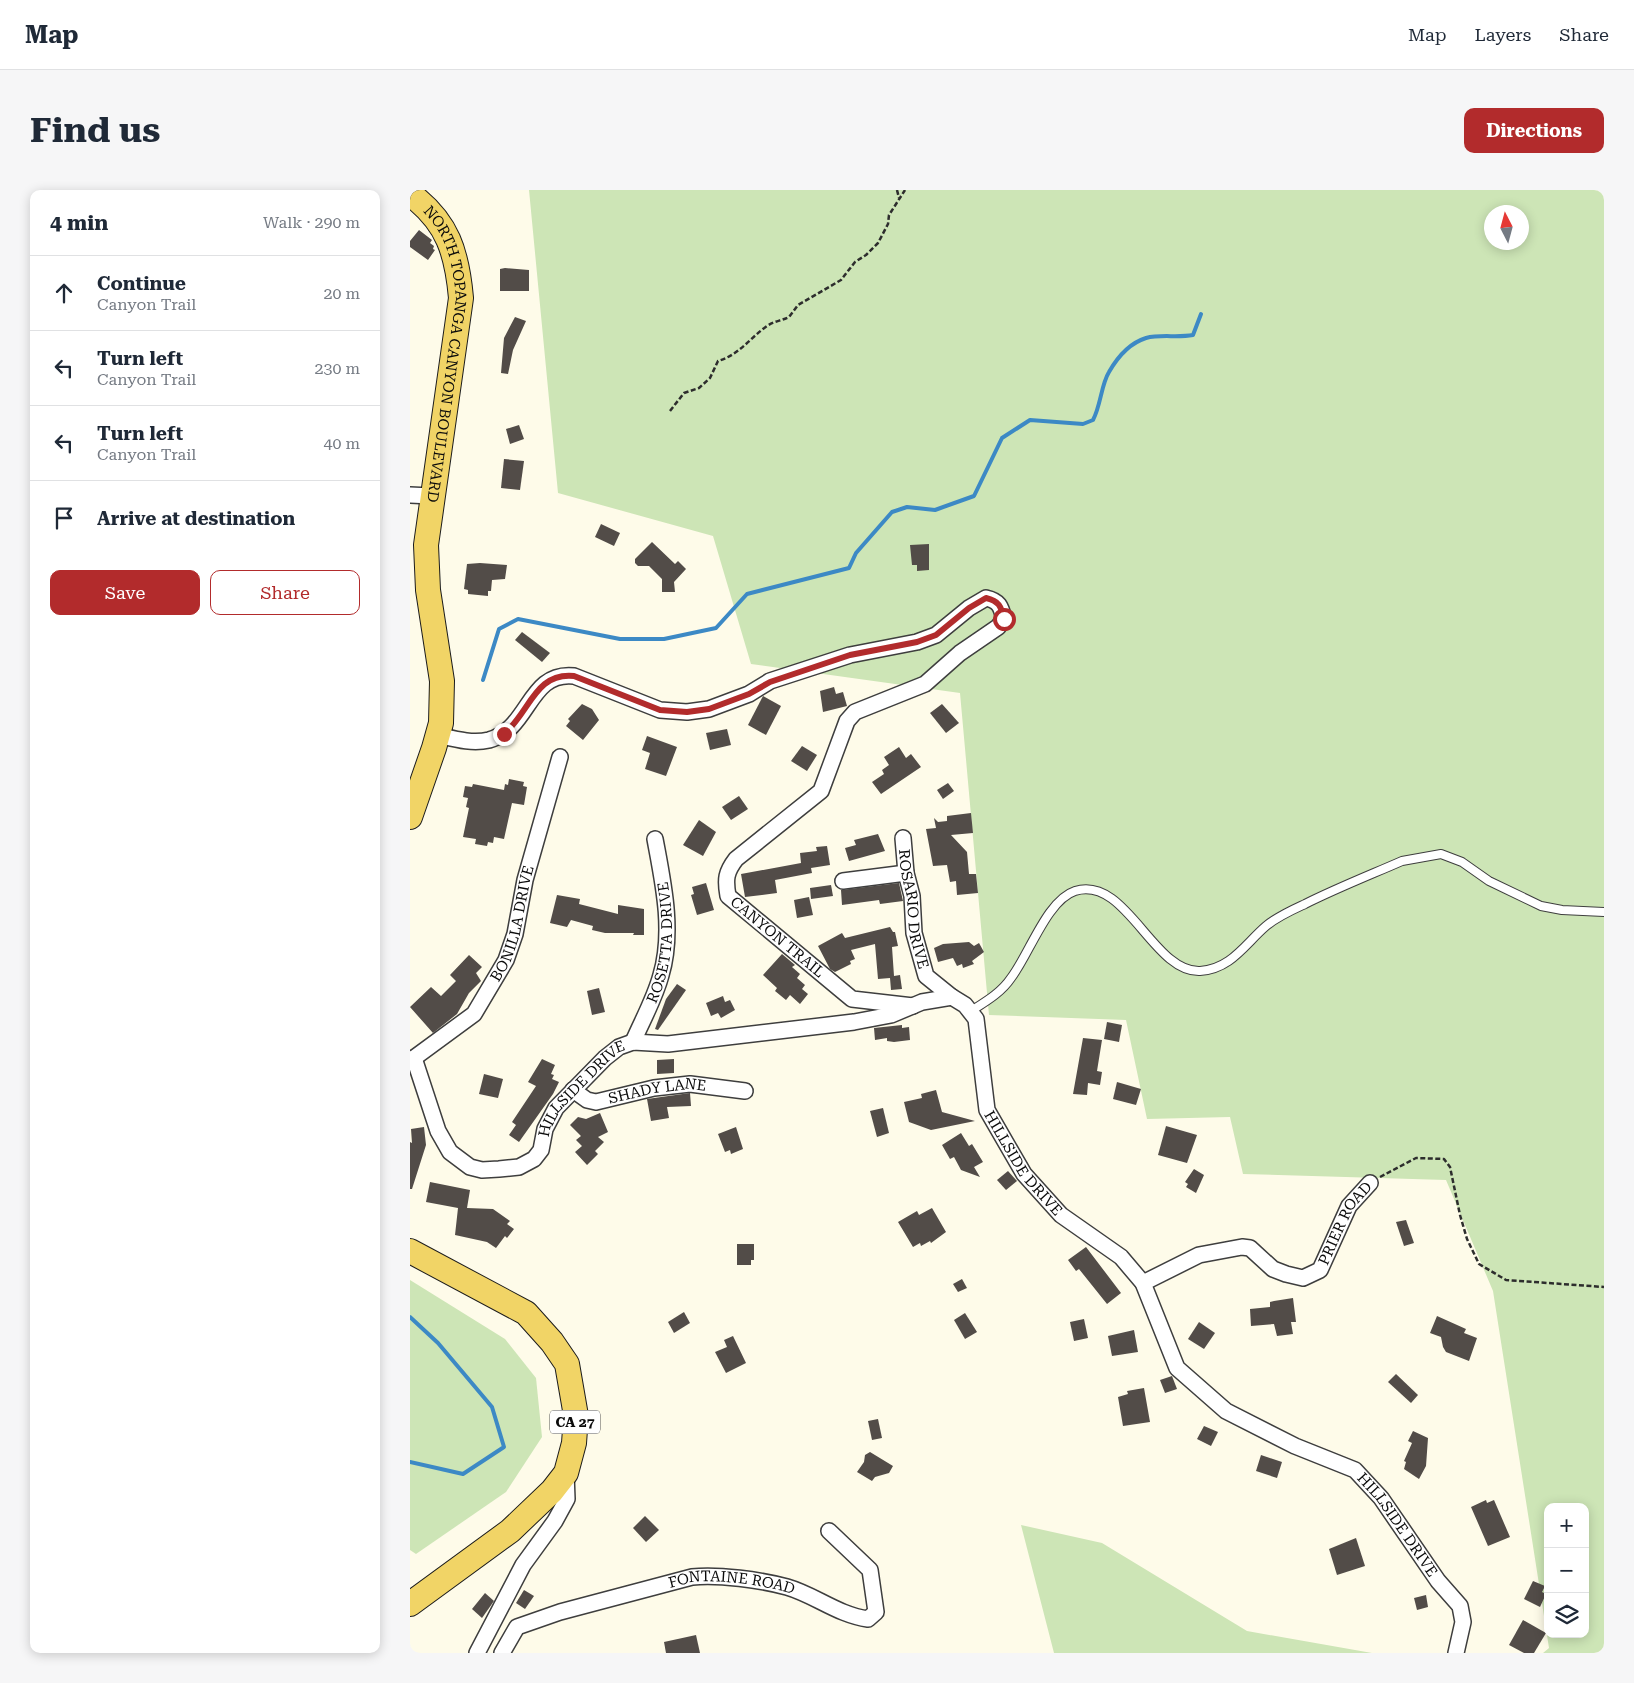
<!DOCTYPE html>
<meta charset="utf-8">
<style>
:root{--surface:#fff;--page:#f6f6f7;--text:#1f2937;--muted:#747a83;--line:#e0e1e3;--accent:#b22b2c}
body{margin:0;font-family:"Roboto Serif",serif;background:var(--page);color:var(--text)}
.controls{position:absolute;right:15px;bottom:15px;display:grid;overflow:hidden;border-radius:10px;box-shadow:0 2px 12px #0003}
.controls button{width:45px;height:45px;display:grid;place-items:center;padding:0;border:0;border-bottom:1px solid var(--line);background:var(--surface);color:var(--text);font:25px sans-serif}
.compass{position:absolute;left:1074px;top:15px;width:45px;height:45px;border-radius:50%;background:var(--surface);box-shadow:0 2px 12px #0003;rotate:354deg}
.stop{position:absolute;width:15px;height:15px;margin:-11px;border:4px solid #b22b2c;border-radius:50%;background:#fff}
.stop.end{background:#b22b2c;border-color:#fff;box-shadow:0 1px 5px #0008}
.list{margin:0;padding:0;list-style:none}
h2{display:flex;justify-content:space-between;align-items:center;height:65px;margin:0;padding:0 20px;font-size:21px}
h2 small{font-size:16px;font-weight:400;color:var(--muted)}
.list li{display:grid;grid-template-columns:32px 1fr auto;gap:15px;align-items:center;box-sizing:border-box;height:75px;padding:0 20px;border-top:1px solid var(--line)}
.list b{display:block;font-size:19px;white-space:nowrap}
.list p{margin:0;font-size:16px;white-space:nowrap;color:var(--muted)}
.list em{font-size:16px;font-style:normal;color:var(--muted)}
.actions{display:flex;gap:10px;padding:15px 20px}
.actions a{flex:1;padding:11px 0;border:1px solid var(--accent);border-radius:10px;text-align:center;font-size:18px;color:var(--accent)}
.actions .main{background:var(--accent);color:#fff}
.icon{flex:none;width:28px;height:28px;fill:none;stroke:currentColor;stroke-width:2;stroke-linecap:round;stroke-linejoin:round}
.map{position:relative;flex:none;width:1194px;height:1463px;overflow:hidden;border-radius:10px}
header{display:flex;align-items:center;gap:30px;box-sizing:border-box;height:70px;padding:0 25px;background:var(--surface);border-bottom:1px solid var(--line)}
header strong{font-size:24px}
nav{display:flex;gap:28px;margin-inline-start:auto;font-size:18px}
.intro{display:flex;align-items:center;justify-content:space-between;box-sizing:border-box;height:120px;padding:0 30px}
h1{margin:0;font-size:35px}
.button{padding:12px 22px;border-radius:10px;background:var(--accent);color:#fff;font-size:18px;font-weight:700}
main{display:flex;gap:30px;padding:0 30px}
aside{flex:1;background:var(--surface);border-radius:10px;box-shadow:0 2px 12px #0003}
.map>svg:first-child{display:block}
.green{fill:#cde5b6;fill-rule:evenodd}
.lines{fill:none;stroke-linecap:round;stroke-linejoin:round}
.stream{stroke:#3c89c5;stroke-width:4}
.building{fill:#524c48}
.lane-casing{stroke:#3e3e3e;stroke-width:10}
.street-casing{stroke:#3e3e3e;stroke-width:18}
.primary-casing{stroke:#1c1c1c;stroke-width:26}
.path{stroke:#2d2d2d;stroke-width:2.5;stroke-dasharray:5 2.5;stroke-linecap:butt}
.lane{stroke:#fff;stroke-width:8}
.street{stroke:#fff;stroke-width:15}
.primary{stroke:#f1d466;stroke-width:24}
.route{stroke:#b22b2c;stroke-width:6}
.labels{text-anchor:middle;stroke-width:5;stroke-linejoin:round;paint-order:stroke}
.shield{fill:#fff;stroke:#545454;stroke-width:1}
.shield-label{font-size:14px;font-weight:bold;fill:#0b0b0b}
.street-label{font-size:15px;fill:#0b0b0b;stroke:#fff}
</style>
<header>
<strong>Map</strong>
<nav><a>Map</a><a>Layers</a><a>Share</a></nav>
</header>
<div class="intro"><h1>Find us</h1><a class="button">Directions</a></div>
<main>
<aside>
<h2>4 min<small>Walk · 290 m</small></h2>
<ul class="list">
<li><svg class="icon" aria-label="ahead" viewBox="0 0 24 24"><path d="M12 20V5M6 11l6-6 6 6"/></svg><div><b>Continue</b><p>Canyon Trail</p></div><em>20 m</em></li>
<li><svg class="icon" aria-label="left" viewBox="0 0 24 24"><path d="M17 20v-9H6M10 6l-5 5 5 5"/></svg><div><b>Turn left</b><p>Canyon Trail</p></div><em>230 m</em></li>
<li><svg class="icon" aria-label="left" viewBox="0 0 24 24"><path d="M17 20v-9H6M10 6l-5 5 5 5"/></svg><div><b>Turn left</b><p>Canyon Trail</p></div><em>40 m</em></li>
<li><svg class="icon" aria-label="arrive" viewBox="0 0 24 24"><path d="M6 21V4h12l-3 4 3 4H6"/></svg><div><b>Arrive at destination</b></div></li>
</ul>
<div class="actions"><a class="main">Save</a><a>Share</a></div>
</aside>
<div class="map">
<svg width="1194" height="1463" viewBox="0 0 1194 1463">
<rect width="100%" height="100%" fill="#fefbe9"/>
<!-- green -->
<g class="green">
<path d="M119 0H1194V1463H1133L1139 1458 1083 1101 1036 990 833 984 820 927 737 929 716 830 579 825 550 503 341 474 303 346 148 303ZM1082 22H1112V52H1082ZM1138 1317H1175V1444H1138Z"/>
<polygon points="0,1090 95,1149 126,1188 132,1247 96,1302 6,1364 0,1360"/>
<polygon points="611,1335 692,1353 837,1441 962,1463 644,1463"/>
</g>
<g class="lines">
<!-- stream -->
<g class="stream">
<path d="M73 490 89 439 108 429 210 449H254L306 438 337 404 439 378 446 363 482 322 497 317 525 320 564 306 592 248 620 230 673 234 683 230C691 215 691 195 699 182 707 168 720 153 736 148 751 144 767 148 783 145L791 124"/>
<polyline points="0,1127 28,1153 82,1217 94,1257 53,1284 0,1272"/>
</g>
</g>
<!-- building -->
<g class="building">
<polygon points="9,40 22,50 20,53 24,56 23,59 25,60 18,70 0,57 0,51"/>
<polygon points="95,78 119,80 119,101 90,101 90,79"/>
<polygon points="105,127 116,131 103,160 98,184 91,183 94,148"/>
<polygon points="109,235 114,249 100,254 96,239"/>
<polygon points="94,269 114,271 110,300 91,298"/>
<polygon points="191,334 210,343 204,356 185,347"/>
<polygon points="242,352 265,374 268,371 276,379 264,392 265,402 252,402 252,389 239,376 228,376 225,373 225,369"/>
<polygon points="519,354 519,380 507,381 507,375 502,375 500,355"/>
<polygon points="70,373 97,375 95,389 82,390 81,401 78,401 78,406 58,404 58,400 54,399 57,374"/>
<polygon points="112,442 140,463 132,472 105,450"/>
<polygon points="424,497 426,504 433,502 437,516 413,522 410,501"/>
<polygon points="353,506 371,516 356,545 338,535"/>
<polygon points="172,514 182,519 189,530 173,550 156,536 160,531 158,529"/>
<polygon points="532,514 549,533 536,543 520,523"/>
<polygon points="317,539 321,555 300,560 296,543"/>
<polygon points="237,546 267,557 256,586 235,579 240,563 232,560"/>
<polygon points="392,556 407,565 397,581 381,571"/>
<polygon points="489,557 496,568 501,564 511,577 471,604 462,592 474,584 472,580 479,575 474,567"/>
<polygon points="99,589 114,592 113,596 117,597 114,615 102,613 94,649 84,647 83,653 78,652 77,656 65,654 66,649 53,647 59,618 56,617 58,608 53,607 55,596 62,597 63,594 94,600 95,594 98,595"/>
<polygon points="538,593 544,601 533,609 527,600"/>
<polygon points="329,606 338,619 321,630 312,617"/>
<polygon points="561,623 563,643 541,645 557,662 559,684 566,684 568,703 547,705 546,691 540,692 537,675 523,676 516,639 526,638 524,628 528,632 537,631 537,626"/>
<polygon points="289,630 306,642 293,666 273,655"/>
<polygon points="468,644 475,661 439,671 435,658 446,655 444,650"/>
<polygon points="417,656 420,675 401,678 402,683 365,690 367,703 335,707 331,684 391,673 390,663 407,661 406,657"/>
<polygon points="296,693 304,720 287,725 281,705 284,704 282,697"/>
<polygon points="489,693 493,711 470,714 469,710 432,715 431,700"/>
<polygon points="421,695 423,706 401,709 400,698"/>
<polygon points="147,705 170,709 169,714 208,724 208,715 234,719 234,745 223,745 224,743 195,743 182,740 183,736 161,730 157,737 140,733"/>
<polygon points="399,707 403,725 387,728 384,710"/>
<polygon points="480,737 483,742 485,742 488,756 482,757 484,786 490,785 492,799 481,800 480,788 468,789 465,754 441,760 445,769 440,771 441,774 425,782 420,779 408,756 432,743 435,748"/>
<polygon points="559,752 564,756 569,753 574,762 562,771 564,774 553,778 552,774 547,776 543,768 528,772 524,758 533,754"/>
<polygon points="372,764 385,775 382,777 390,784 387,788 395,795 392,799 398,804 390,814 380,805 376,810 365,801 367,798 353,785"/>
<polygon points="59,765 72,777 66,783 71,791 59,803 47,824 23,843 0,817 21,797 31,806 46,791 40,785"/>
<polygon points="267,794 276,800 248,840 245,839 256,809"/>
<polygon points="189,798 195,822 182,825 177,801"/>
<polygon points="313,806 315,812 320,810 325,820 311,828 308,823 301,826 296,813"/>
<polygon points="697,832 712,835 709,852 694,849"/>
<polygon points="492,835 492,838 499,837 500,850 484,852 477,851 477,848 465,850 464,838"/>
<polygon points="673,848 692,850 687,881 692,882 690,895 678,893 677,905 663,904"/>
<polygon points="132,869 145,875 141,884 144,885 142,889 149,892 143,904 109,952 99,945 106,935 102,932 126,896 118,892"/>
<polygon points="264,869 264,883 247,884 247,870"/>
<polygon points="74,884 93,889 88,908 69,904"/>
<polygon points="707,892 731,899 726,915 703,909"/>
<polygon points="526,900 532,922 565,931 521,940 499,932 494,912 512,908 511,904"/>
<polygon points="280,903 281,916 257,917 259,928 241,931 237,909"/>
<polygon points="473,918 479,943 467,947 460,921"/>
<polygon points="190,923 198,942 188,947 194,952 185,961 188,964 177,975 165,962 172,956 166,950 171,946 160,935 168,927 176,929"/>
<polygon points="756,936 787,945 777,973 748,965"/>
<polygon points="14,937 16,955 2,999 0,999 0,952 2,953 1,939"/>
<polygon points="326,937 333,959 321,964 320,960 315,962 308,944"/>
<polygon points="551,943 559,956 562,954 573,972 564,977 570,987 551,980 544,967 540,969 532,955"/>
<polygon points="784,979 794,985 786,1003 776,997 778,994 775,992"/>
<polygon points="598,981 607,991 596,1000 587,990"/>
<polygon points="20,992 60,1000 57,1018 83,1019 100,1031 97,1034 104,1039 97,1048 95,1046 86,1058 77,1052 45,1045 48,1018 16,1012"/>
<polygon points="522,1018 536,1042 521,1053 520,1051 511,1056 510,1053 503,1057 488,1032 507,1021 509,1025"/>
<polygon points="996,1030 1004,1053 994,1056 986,1032"/>
<polygon points="327,1054 344,1054 344,1070 341,1070 341,1075 327,1075"/>
<polygon points="676,1057 711,1103 697,1114 669,1079 666,1081 658,1070"/>
<polygon points="552,1089 557,1098 548,1102 543,1094"/>
<polygon points="883,1108 886,1132 881,1132 883,1144 867,1146 864,1134 841,1136 840,1119 860,1117 860,1112 864,1111"/>
<polygon points="274,1122 280,1133 264,1143 258,1132"/>
<polygon points="555,1123 567,1142 555,1149 544,1130"/>
<polygon points="1027,1126 1056,1139 1054,1143 1067,1148 1059,1171 1036,1162 1033,1157 1031,1147 1020,1143"/>
<polygon points="674,1129 678,1148 664,1151 660,1132"/>
<polygon points="789,1132 805,1143 794,1159 778,1149"/>
<polygon points="724,1140 728,1162 702,1166 698,1146"/>
<polygon points="323,1146 336,1173 316,1183 305,1162 317,1157 314,1150"/>
<polygon points="986,1184 1008,1205 1001,1213 978,1192"/>
<polygon points="762,1186 767,1199 755,1203 750,1190"/>
<polygon points="734,1198 740,1232 713,1236 708,1207 718,1204 717,1201"/>
<polygon points="468,1229 472,1248 462,1250 458,1231"/>
<polygon points="794,1236 808,1242 801,1256 787,1249"/>
<polygon points="1003,1241 1018,1248 1016,1276 1009,1289 994,1279 996,1272 994,1271 1002,1253 998,1251"/>
<polygon points="460,1262 483,1276 479,1283 465,1287 462,1291 447,1282 454,1272 455,1265"/>
<polygon points="851,1265 872,1272 867,1288 846,1281"/>
<polygon points="1076,1310 1077,1313 1084,1310 1100,1347 1078,1356 1061,1317"/>
<polygon points="235,1326 249,1340 236,1352 223,1338"/>
<polygon points="946,1348 955,1376 927,1385 919,1359"/>
<polygon points="1123,1391 1135,1396 1132,1402 1136,1404 1130,1417 1114,1409"/>
<polygon points="114,1400 124,1406 115,1419 106,1413"/>
<polygon points="75,1403 84,1411 72,1428 62,1419"/>
<polygon points="1016,1405 1018,1417 1007,1420 1004,1408"/>
<polygon points="1113,1430 1136,1443 1124,1463 1114,1463 1099,1455"/>
<polygon points="286,1445 290,1463 256,1463 254,1452"/>
</g>
<g class="lines">
<!-- lane casing -->
<g class="lane-casing">
<path id="lane" d="M561 821C575 812 591 803 601 788 619 765 637 710 665 701 716 685 743 783 790 781 821 779 835 754 856 736 868 726 882 720 895 714 927 698 960 685 992 671L1031 664 1052 672 1079 691 1131 716 1152 720 1194 722"/>
</g>
<!-- street casing -->
<g class="street-casing">
<g id="street">
<polyline points="0,305 21,306"/>
<path id="s1" d="M28 545C45 549 62 554 79 550 120 539 118 481 164 486L250 520 277 522 299 519 339 504 360 491 440 465 507 452 526 445 559 418 576 408C589 411 591 416 594 429L588 437 550 463 515 494 445 522 437 531 411 601 326 669C316 682 315 689 318 706L442 809 503 816"/>
<path id="s2" d="M493 648 496 683 502 706 504 743 516 786 542 807"/>
<polyline points="433,691 496,683"/>
<path id="s3" d="M223 852C232 831 245 808 251 785 264 741 253 692 245 649"/>
<path id="s4" d="M4 868 28 941 40 962 60 977 72 980 89 979 109 977 124 969 131 960 135 939 146 918 195 868 209 857 223 852 258 854 444 832 481 825 512 812 542 807 555 815 566 829 577 920 614 984 651 1025 711 1067 733 1093 767 1178 816 1221 885 1256 945 1280 971 1308 1028 1391 1050 1416 1053 1432 1046 1463"/>
<path id="s5" d="M0 871 64 824 96 770 105 744 115 690 150 567"/>
<path id="s6" d="M163 900 177 910 186 912 244 898 280 894 335 901"/>
<path id="s7" d="M733 1093 789 1065 832 1057 840 1058 863 1079 876 1084 893 1088 910 1080 939 1016 960 993"/>
<polyline points="67,1463 113,1375 145,1331 157,1309 156,1283"/>
<path id="s8" d="M92 1463 107 1437 150 1422 282 1387C308 1384 351 1390 377 1397 405 1405 428 1425 458 1429L466 1422 460 1380 419 1341"/>
</g>
</g>
<!-- primary casing -->
<g class="primary-casing">
<g id="primary">
<path id="s9" d="M0 4C38 32 47 63 51 108L16 355 18 400 32 491 31 533 24 558 0 627"/>
<polyline points="0,1061 116,1123 142,1152 157,1174 166,1226 164,1253 156,1283 142,1301 100,1341 0,1414"/>
</g>
</g>
<!-- path -->
<g class="path">
<polyline points="487,0 489,8"/>
<path d="M260 221 274 203 289 198 300 188 308 171C329 165 340 148 357 136 364 131 371 131 379 127L388 115 431 90 445 72 456 65 468 53 478 34 479 25 495 0"/>
<polyline points="970,987 1006,968 1034,969 1040,977 1050,1025 1057,1049 1069,1074 1096,1090 1194,1097"/>
</g>
<!-- lane -->
<use href="#lane" class="lane"/>
<!-- street -->
<use href="#street" class="street"/>
<!-- primary -->
<use href="#primary" class="primary"/>
</g>
<g class="lines">
<!-- route -->
<path class="route" d="M94 544C120 522 125 482 164 486L250 520 277 522 299 519 339 504 360 492 440 465 507 452 526 445 559 418 576 408C589 411 591 416 594 429"/>
</g>
<g class="labels">
<!-- shield labels -->
<rect class="shield" x="140" y="1220.5" width="50" height="23" rx="4"/>
<g class="shield-label">
<text x="165" y="1237">CA 27</text>
</g>
<!-- street labels -->
<g class="street-label">
<text dy="5" stroke="none"><textPath href="#s9" startOffset="174">NORTH TOPANGA CANYON BOULEVARD</textPath></text>
<text dy="5" stroke="none"><textPath href="#s2" startOffset="72">ROSARIO DRIVE</textPath></text>
<text dy="5" stroke="none"><textPath href="#s5" startOffset="179">BONILLA DRIVE</textPath></text>
<text dy="5" stroke="none"><textPath href="#s1" startOffset="1115">CANYON TRAIL</textPath></text>
<text dy="5" stroke="none"><textPath href="#s3" startOffset="105">ROSETTA DRIVE</textPath></text>
<text dy="5" stroke="none"><textPath href="#s4" startOffset="280">HILLSIDE DRIVE</textPath></text>
<text dy="5" stroke="none"><textPath href="#s6" startOffset="89">SHADY LANE</textPath></text>
<text dy="5" stroke="none"><textPath href="#s4" startOffset="865">HILLSIDE DRIVE</textPath></text>
<text dy="5" stroke="none"><textPath href="#s7" startOffset="249">PRIER ROAD</textPath></text>
<text dy="5" stroke="none"><textPath href="#s4" startOffset="1405">HILLSIDE DRIVE</textPath></text>
<text dy="5" stroke="none"><textPath href="#s8" startOffset="252">FONTAINE ROAD</textPath></text>
</g>
</g>
</svg>
<div class="controls">
<button>+</button>
<button>−</button>
<button><svg class="icon" aria-label="layers" viewBox="0 0 24 24"><path d="M12 4l9 5-9 5-9-5zM3 14l9 5 9-5"/></svg></button>
</div>
<svg class="compass" viewBox="-18 -18 36 36"><path d="M0-13l5 13h-10z" fill="#e53935"/><path d="M0 13l5-13h-10z" fill="#747a83"/></svg>
<div class="stop" style="left:594px;top:429px"></div>
<div class="stop end" style="left:94px;top:544px"></div>
</div>
</main>
